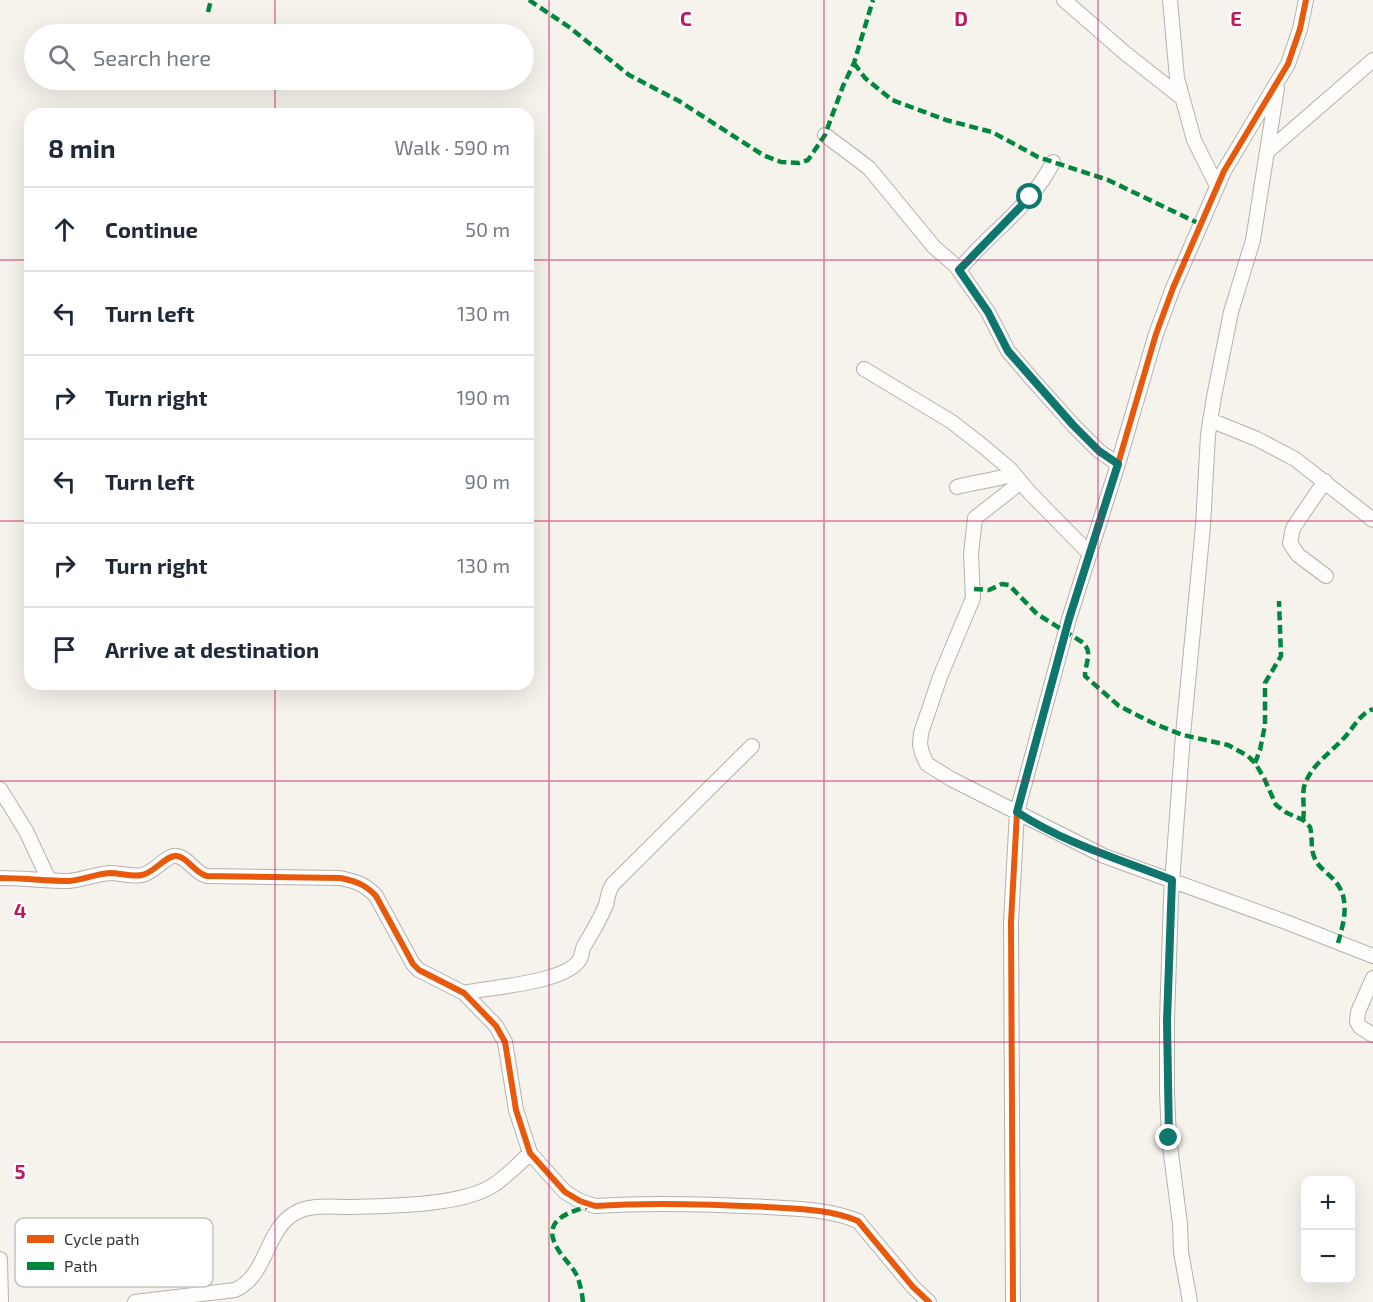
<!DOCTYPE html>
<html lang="en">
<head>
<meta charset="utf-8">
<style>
  body { margin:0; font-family:"Exo 2",sans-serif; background:#f2f2f3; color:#1f2937 }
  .controls { position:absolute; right:18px; bottom:18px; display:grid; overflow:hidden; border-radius:12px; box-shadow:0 6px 24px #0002 }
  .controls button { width:54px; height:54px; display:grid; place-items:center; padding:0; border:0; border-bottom:2px solid #e0e1e3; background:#fff; color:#1f2937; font:30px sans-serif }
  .stop { position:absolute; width:18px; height:18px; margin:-14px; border:4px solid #0f766e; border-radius:50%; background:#fff }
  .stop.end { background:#0f766e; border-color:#fff; box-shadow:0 2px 6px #0008 }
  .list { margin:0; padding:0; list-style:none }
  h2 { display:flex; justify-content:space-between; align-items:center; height:78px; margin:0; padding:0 24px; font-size:26px }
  h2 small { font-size:20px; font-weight:400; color:#747a83 }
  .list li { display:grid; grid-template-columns:39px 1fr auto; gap:18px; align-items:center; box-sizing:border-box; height:84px; padding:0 24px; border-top:2px solid #e0e1e3 }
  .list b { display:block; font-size:22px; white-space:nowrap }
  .list em { font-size:20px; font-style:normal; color:#747a83 }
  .icon { flex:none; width:33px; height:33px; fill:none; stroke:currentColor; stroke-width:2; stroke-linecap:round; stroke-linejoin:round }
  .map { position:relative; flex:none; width:1373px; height:1302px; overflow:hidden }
  .search { position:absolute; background:#fff; box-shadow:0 6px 24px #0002; left:24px; top:24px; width:510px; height:66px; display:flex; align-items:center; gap:15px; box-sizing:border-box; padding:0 21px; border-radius:33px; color:#747a83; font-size:22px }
  .panel { position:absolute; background:#fff; box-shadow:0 6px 24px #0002; left:24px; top:108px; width:510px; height:582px; border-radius:18px }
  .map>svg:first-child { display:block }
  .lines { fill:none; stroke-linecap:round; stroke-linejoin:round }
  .minor-casing { stroke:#b5b2ad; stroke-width:16 }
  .minor { stroke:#fefdfc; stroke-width:14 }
  .quiet { stroke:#00873e; stroke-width:4.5; stroke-dasharray:9 4.5; stroke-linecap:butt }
  .cycleway-casing { stroke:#fff; stroke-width:10 }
  .cycleway { stroke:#e8590c; stroke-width:6 }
  .route { stroke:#0f766e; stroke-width:8 }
  .grid { fill:none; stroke:#c2185b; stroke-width:1.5; stroke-opacity:0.55 }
  .key { fill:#fff; stroke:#c3c3c2; stroke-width:1.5 }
  .key-label { font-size:16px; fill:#383632 }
  .grid-label { font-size:20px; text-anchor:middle; font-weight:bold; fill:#c2185b; stroke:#fff; stroke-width:4.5; stroke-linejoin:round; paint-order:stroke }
</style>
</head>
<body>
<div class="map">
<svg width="1373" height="1302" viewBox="0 0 1373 1302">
  <rect width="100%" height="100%" fill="#f6f2ec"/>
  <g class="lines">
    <g class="minor-casing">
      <path id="minor" d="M1064 0 1125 53 1182 98
        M1170 0 1177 78 1194 140 1217 186
        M825 135 869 168 934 247 956 266 988 312 1008 351 1032 379 1073 425 1099 451 1118 464
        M1267 152 1373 60
        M959 270C989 233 1032 206 1053 162
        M864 369 952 422 984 447 1010 469 1030 493 1090 554
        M1210 420 1257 439 1295 459 1373 520
        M1325 481 1293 528 1290 543 1298 555 1326 576
        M1021 482 975 518 971 554 973 598 940 677 921 733 920 744 922 753 927 764 951 779 1104 856 1286 922 1373 956
        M957 487C976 482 995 480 1014 474
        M0 789 26 831 49 880
        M0 878C23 878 46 881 69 881 81 880 96 874 110 873 120 873 132 877 142 875 154 873 167 854 177 856 189 858 194 873 207 876L340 878C355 881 365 884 376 896L413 964 419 970 464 993 496 1026 505 1042 516 1110 530 1153 565 1192 580 1201 595 1206C652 1202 710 1204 767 1207 798 1209 829 1209 858 1221L913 1287 929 1302
        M1373 978 1358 1012 1357 1022 1360 1027 1373 1035
        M464 993C490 987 567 983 580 959 582 955 582 950 584 946 592 933 600 919 606 905 608 897 608 891 613 884L752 746
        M0 1259 1 1302
        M135 1302 235 1290C268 1275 265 1230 295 1213 310 1204 332 1207 349 1207 387 1206 460 1206 492 1186 506 1177 518 1165 530 1153
        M1013 1302 1011 922 1017 812 1069 619 1118 464 1156 334 1173 288 1224 171 1288 64 1300 29 1306 0
        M1190 1302 1181 1252 1180 1224 1169 1138 1167 1092V1021L1171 897 1183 735 1203 526 1208 435 1214 397 1231 312 1253 240 1277 88"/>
    </g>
    <use href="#minor" class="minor"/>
    <path class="quiet" d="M529 0 569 27 629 75 679 101 763 155 781 162 799 163 808 160 825 135 843 86 854 63 873 0
      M208 12 211 0
      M854 63 865 78 892 100 946 120 992 132 1038 157 1108 180 1202 225
      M974 589 989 590 1002 584 1009 585 1037 614 1082 642C1094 652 1085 662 1085 676L1119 706 1157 725 1183 735 1228 745 1248 756 1255 763 1264 778 1276 805 1287 813 1303 820 1310 827C1313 838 1310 849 1315 859 1319 868 1328 873 1334 880 1351 898 1344 922 1338 943
      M1255 763 1260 750 1265 725V683L1281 656 1279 601
      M1303 820C1305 810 1302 798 1304 787 1310 766 1329 754 1343 739 1354 728 1358 715 1373 709
      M583 1302C582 1293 580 1282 576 1274 572 1266 564 1259 559 1251 539 1221 567 1212 591 1206"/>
    <g class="cycleway-casing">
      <path id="cycleway" d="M0 878C23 878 46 881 69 881 81 880 96 874 110 873 120 873 132 877 142 875 154 873 167 854 177 856 189 858 194 873 207 876L340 878C355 881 365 884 376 896L413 964 419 970 464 993 496 1026 505 1042 516 1110 530 1153 565 1192 580 1201 595 1206C652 1202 710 1204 767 1207 798 1209 829 1209 858 1221L913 1287 929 1302
        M1013 1302 1011 922 1017 812 1069 619 1118 464 1156 334 1173 288 1224 171 1288 64 1300 29 1306 0"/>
    </g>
    <use href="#cycleway" class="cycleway"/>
  </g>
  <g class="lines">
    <path class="route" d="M1030 197 959 270 988 312 1008 351 1073 425 1099 451 1118 464 1069 619 1017 812C1066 844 1119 859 1172 880L1167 1021 1169 1138"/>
  </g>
  <path class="grid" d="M275 0V34M549 0V1302M824 0V1302M1098 0V1302M275 80V114M0 260H30M528 260H1373M0 521H30M528 521H1373M275 684V1302M0 781H1373M0 1042H1373"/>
  <rect x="15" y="1218" width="198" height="69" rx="9" class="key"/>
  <rect x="27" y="1235" width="27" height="8" fill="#e8590c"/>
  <rect x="27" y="1262" width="27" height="8" fill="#00873e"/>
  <g class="key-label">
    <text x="64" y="1245">Cycle path</text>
    <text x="64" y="1272">Path</text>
  </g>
  <g class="grid-label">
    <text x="686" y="26">C</text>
    <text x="961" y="26">D</text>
    <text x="1236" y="26">E</text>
    <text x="20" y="918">4</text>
    <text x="20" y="1179">5</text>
  </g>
</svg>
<div class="controls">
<button>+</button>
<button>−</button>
</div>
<div class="stop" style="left:1030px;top:197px"></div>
<div class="stop end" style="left:1169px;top:1138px"></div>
<div class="search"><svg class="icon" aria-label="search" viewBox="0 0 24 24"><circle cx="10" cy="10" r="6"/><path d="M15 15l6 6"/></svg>Search here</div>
<section class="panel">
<h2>8 min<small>Walk · 590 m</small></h2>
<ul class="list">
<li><svg class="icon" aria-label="ahead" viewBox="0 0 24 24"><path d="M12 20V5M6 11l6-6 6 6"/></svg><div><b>Continue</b></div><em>50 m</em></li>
<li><svg class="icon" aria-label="left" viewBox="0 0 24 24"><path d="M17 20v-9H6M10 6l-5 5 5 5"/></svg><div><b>Turn left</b></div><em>130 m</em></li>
<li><svg class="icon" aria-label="right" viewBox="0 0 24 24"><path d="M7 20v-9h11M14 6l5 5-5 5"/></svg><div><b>Turn right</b></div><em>190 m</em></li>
<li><svg class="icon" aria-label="left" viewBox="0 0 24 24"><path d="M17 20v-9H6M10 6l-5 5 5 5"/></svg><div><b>Turn left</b></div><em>90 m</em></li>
<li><svg class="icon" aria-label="right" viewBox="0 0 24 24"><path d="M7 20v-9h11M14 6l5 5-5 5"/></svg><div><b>Turn right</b></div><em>130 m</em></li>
<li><svg class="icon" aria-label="arrive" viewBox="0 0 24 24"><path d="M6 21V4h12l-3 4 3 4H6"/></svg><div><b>Arrive at destination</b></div></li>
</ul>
</section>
</div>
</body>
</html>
